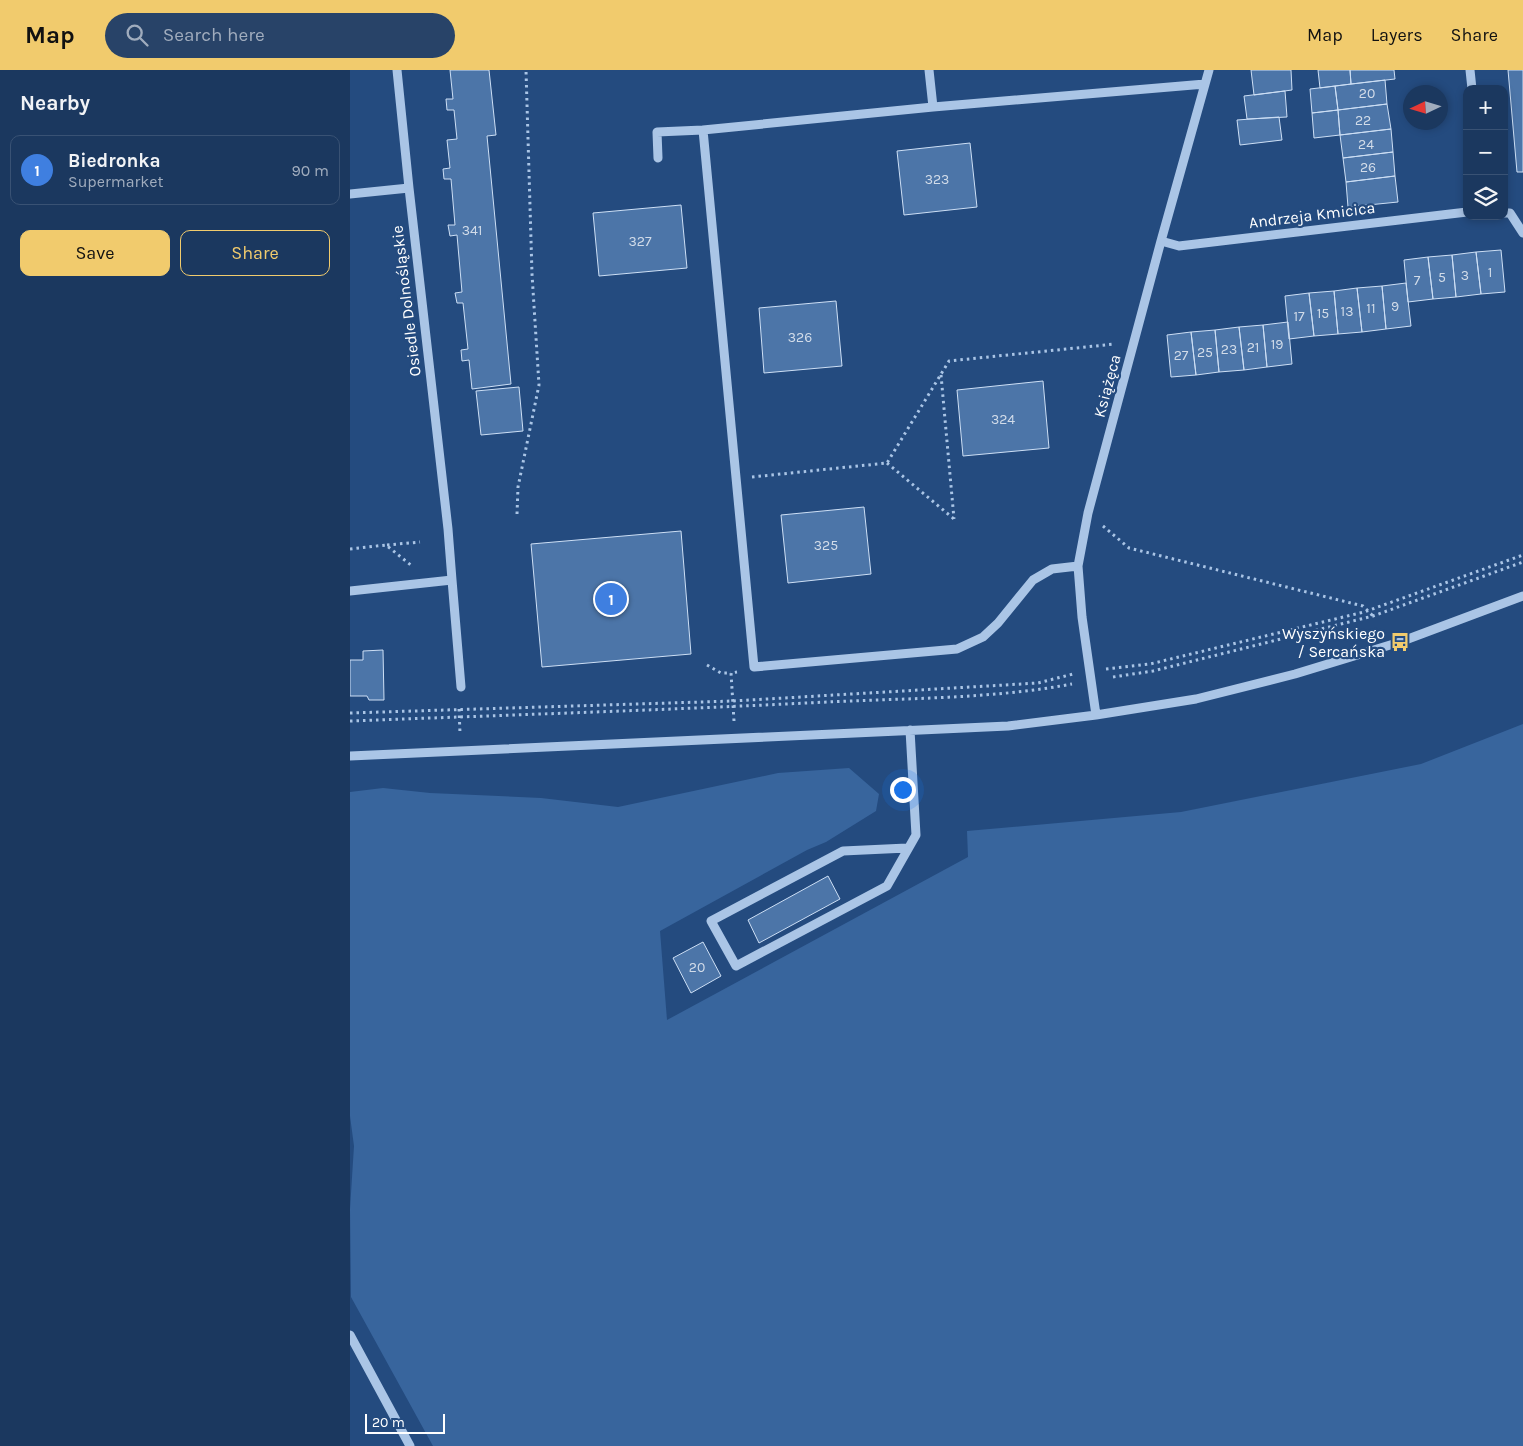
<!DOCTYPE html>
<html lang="en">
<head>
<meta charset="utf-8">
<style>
  body { margin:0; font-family:Karla,sans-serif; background:#284368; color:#f1f3f6 }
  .controls { position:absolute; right:15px; top:15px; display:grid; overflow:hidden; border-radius:10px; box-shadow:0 2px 8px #0003 }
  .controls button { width:45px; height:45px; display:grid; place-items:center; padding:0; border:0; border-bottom:1px solid #395274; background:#1b385f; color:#f1f3f6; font:25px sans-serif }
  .compass { position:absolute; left:1053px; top:15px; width:45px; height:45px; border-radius:50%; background:#1b385f; box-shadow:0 2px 8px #0003; rotate:266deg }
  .scale { position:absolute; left:15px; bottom:12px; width:80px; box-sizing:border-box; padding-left:5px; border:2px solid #fff; border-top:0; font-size:14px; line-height:18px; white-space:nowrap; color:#fff; -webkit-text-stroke:4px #244b7f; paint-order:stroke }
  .you { position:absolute; left:552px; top:719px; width:18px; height:18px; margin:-12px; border:4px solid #fff; border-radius:50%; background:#1a73e8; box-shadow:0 0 0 8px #1a73e833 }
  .badge { display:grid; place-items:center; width:32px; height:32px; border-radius:50%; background:#f1cb6d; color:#fff; font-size:16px; font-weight:700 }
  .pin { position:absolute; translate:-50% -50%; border:2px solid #fff; box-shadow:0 1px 5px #0006 }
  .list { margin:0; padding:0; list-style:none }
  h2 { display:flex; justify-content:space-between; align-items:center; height:65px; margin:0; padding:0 20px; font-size:21px }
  h2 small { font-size:16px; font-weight:400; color:#a0acbd }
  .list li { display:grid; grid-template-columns:32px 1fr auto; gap:15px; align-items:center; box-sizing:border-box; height:70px; margin:0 10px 10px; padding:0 10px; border:1px solid #395274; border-radius:10px }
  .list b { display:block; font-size:19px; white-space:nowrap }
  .list p { margin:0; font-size:16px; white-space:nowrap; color:#a0acbd }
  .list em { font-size:16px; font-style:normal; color:#a0acbd }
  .actions { display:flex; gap:10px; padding:15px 20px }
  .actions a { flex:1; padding:11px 0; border:1px solid #f1cb6d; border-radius:10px; text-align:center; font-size:18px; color:#f1cb6d }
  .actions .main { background:#f1cb6d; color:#111 }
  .icon { flex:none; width:28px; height:28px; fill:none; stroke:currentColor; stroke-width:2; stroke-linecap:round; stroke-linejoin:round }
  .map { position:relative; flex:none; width:1173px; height:1376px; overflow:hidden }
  header { display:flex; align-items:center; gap:30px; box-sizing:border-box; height:70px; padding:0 25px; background:#f1cb6d; color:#111 }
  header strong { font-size:24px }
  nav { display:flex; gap:28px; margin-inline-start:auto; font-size:18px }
  .search { width:350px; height:45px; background:#284368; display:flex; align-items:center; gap:12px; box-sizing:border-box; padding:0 18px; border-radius:28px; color:#a0acbd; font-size:19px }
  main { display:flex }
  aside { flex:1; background:#1b385f }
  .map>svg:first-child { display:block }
  .green { fill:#38659d }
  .building { fill:#4c75a8; stroke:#cddff5 }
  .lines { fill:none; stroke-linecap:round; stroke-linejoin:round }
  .path { stroke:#aac5e6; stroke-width:3; stroke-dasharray:2.5 4; stroke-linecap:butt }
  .minor { stroke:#aac5e6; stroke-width:9 }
  .labels { text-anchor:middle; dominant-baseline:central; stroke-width:4.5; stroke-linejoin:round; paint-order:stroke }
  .number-label { font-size:14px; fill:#d2dce9 }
  .street-label { font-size:16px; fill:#fff; stroke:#244b7f }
  .poi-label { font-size:16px; fill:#fff; stroke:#244b7f; text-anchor:end }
</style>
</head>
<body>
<header>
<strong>Map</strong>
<div class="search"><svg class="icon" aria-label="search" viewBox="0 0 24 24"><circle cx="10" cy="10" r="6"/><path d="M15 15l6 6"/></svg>Search here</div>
<nav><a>Map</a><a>Layers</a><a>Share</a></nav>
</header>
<main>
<aside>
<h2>Nearby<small></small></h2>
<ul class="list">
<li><span class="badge" style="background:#3f7fe0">1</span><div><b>Biedronka</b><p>Supermarket</p></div><em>90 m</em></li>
</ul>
<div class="actions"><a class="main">Save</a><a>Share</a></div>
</aside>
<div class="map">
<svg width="1173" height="1376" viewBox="0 0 1173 1376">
  <rect width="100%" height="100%" fill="#244b7f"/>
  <path class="green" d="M1173 654V1376H83L1 1227 0 1139 4 1076 0 1046V722L33 718 80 723 191 728 268 737 428 703 499 698 529 724 526 741 476 772 457 780 310 861 317 950 618 787 617 761 831 742 1071 694Z"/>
  <path class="building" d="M100 0H139L146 65 137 66 161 314 122 319 119 290 112 291 111 280 118 279 113 233H107L105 223 112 222 107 165 100 166 98 155H105L101 109H94L93 99 100 98 97 70 107 69 104 40H97L96 29H103Z
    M901 0H941L942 20 904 25Z
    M968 0H1000L1001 14 970 18Z
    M1000 0H1044L1045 9 1001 14Z
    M1158 0H1173V102H1167Z
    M1035 10 1037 34 988 40 985 16Z
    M985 16 988 40 962 43 960 19Z
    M935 21 937 47 897 49 894 26Z
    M1037 34 1041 59 990 65 988 40Z
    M988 40 990 65 964 68 962 43Z
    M929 47 932 70 890 75 887 50Z
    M1041 59 1043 82 993 88 990 65Z
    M620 73 627 137 554 145 547 81Z
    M1043 82 1045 106 996 112 993 88Z
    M1045 106 1048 132 998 137 996 112Z
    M331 135 337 198 249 206 243 143Z
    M1151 180 1155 222 1131 224 1126 182Z
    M1126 182 1131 224 1106 227 1102 185Z
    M1102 185 1106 227 1083 229 1078 187Z
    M1078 187 1083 229 1058 232 1054 190Z
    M1056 213 1061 256 1036 259 1032 216Z
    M1032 216 1036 259 1012 262 1007 218Z
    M1007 218 1012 262 988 264 984 221Z
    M984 221 988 264 964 266 959 223Z
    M959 223 964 266 939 269 935 226Z
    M486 231 492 296 414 303 409 238Z
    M938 252 942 294 917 297 913 255Z
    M913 255 917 297 894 300 889 257Z
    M889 257 894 300 869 302 865 260Z
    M865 260 869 302 846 305 841 262Z
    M841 262 846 305 821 307 817 265Z
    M693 311 699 378 613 386 607 320Z
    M169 317 173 361 131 365 126 321Z
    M514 437 521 504 438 513 431 445Z
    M331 461 341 584 192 597 181 474Z
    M33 580 34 630H19L17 626H0V590H13V581Z
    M478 806 490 829 409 873 398 850Z
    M353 872 371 906 341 923 323 888Z"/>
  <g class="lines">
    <path class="path" d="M591 305 604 449
      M537 393 604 449
      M402 407 537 393 599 291 765 274
      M167 444 168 417 189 315 182 204 176 0
      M753 456 779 478 1013 536 1023 546
      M37 475 70 472
      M0 479 36 475 62 496
      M357 595 371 603H381
      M756 599 800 594 1014 542 1173 485
      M763 607 803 601 1023 546 1173 492
      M109 639 110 663
      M0 643 383 631 688 613 723 604
      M0 651C159 645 318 640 477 632 558 628 642 629 722 614
      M384 651 381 603 387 602"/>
    <path class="minor" d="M579 0 583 37
      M1120 0 1122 19
      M308 88 307 62 353 60
      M0 124 59 118
      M1154 143H1160L1173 163
      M811 171 829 176 1117 142
      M728 496 702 499 683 510 648 553 633 567 607 579 404 597 353 60 583 37 855 14
      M102 510 111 617
      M0 521 102 510 98 459 59 118 47 0
      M746 645 732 547 728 496 738 443 811 171 859 0
      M0 686 658 656 746 645 846 629 945 604 1050 572 1173 526
      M557 778 493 781 361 851 386 896 537 816 566 765 560 660
      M0 1265 60 1376"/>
  </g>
  <defs>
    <g id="bus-bare" transform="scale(1.5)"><path d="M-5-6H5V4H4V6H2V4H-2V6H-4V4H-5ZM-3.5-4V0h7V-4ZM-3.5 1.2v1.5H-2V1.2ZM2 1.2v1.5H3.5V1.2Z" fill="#f1cb6d" stroke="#244b7f" stroke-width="2.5" paint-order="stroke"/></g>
  </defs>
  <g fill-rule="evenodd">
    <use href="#bus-bare" x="1050" y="572"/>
  </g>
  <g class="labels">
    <g class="number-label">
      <text x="1017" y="23">20</text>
      <text x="1013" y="50">22</text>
      <text x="1016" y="74">24</text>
      <text x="1018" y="97">26</text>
      <text x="587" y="109">323</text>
      <text x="122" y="160">341</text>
      <text x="290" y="171">327</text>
      <text x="1140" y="202">1</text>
      <text x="1115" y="205">3</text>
      <text x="1092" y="207">5</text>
      <text x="1067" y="210">7</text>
      <text x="1045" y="236">9</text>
      <text x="1021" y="238">11</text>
      <text x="997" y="241">13</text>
      <text x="973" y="243">15</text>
      <text x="949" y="246">17</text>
      <text x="450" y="267">326</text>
      <text x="927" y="274">19</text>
      <text x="903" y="277">21</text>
      <text x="879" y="279">23</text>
      <text x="855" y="282">25</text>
      <text x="831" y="285">27</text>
      <text x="653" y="349">324</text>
      <text x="476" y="475">325</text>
      <text x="347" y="897">20</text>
    </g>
    <g class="street-label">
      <text transform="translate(962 145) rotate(-7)">Andrzeja Kmicica</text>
      <text transform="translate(56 231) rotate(-97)">Osiedle Dolnośląskie</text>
      <text transform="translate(757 316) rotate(-75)">Książęca</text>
    </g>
    <g class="poi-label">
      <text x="1035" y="563">Wyszyńskiego<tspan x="1035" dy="18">/ Sercańska</tspan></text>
    </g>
  </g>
</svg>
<div class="controls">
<button>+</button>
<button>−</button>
<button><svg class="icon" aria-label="layers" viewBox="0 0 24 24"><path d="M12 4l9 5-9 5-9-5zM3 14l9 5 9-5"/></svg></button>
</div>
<svg class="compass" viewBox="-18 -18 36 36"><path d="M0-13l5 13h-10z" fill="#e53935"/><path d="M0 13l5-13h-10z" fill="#a0acbd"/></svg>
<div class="scale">20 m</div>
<div class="you"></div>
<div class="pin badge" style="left:261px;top:529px;background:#3f7fe0">1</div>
</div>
</main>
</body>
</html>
